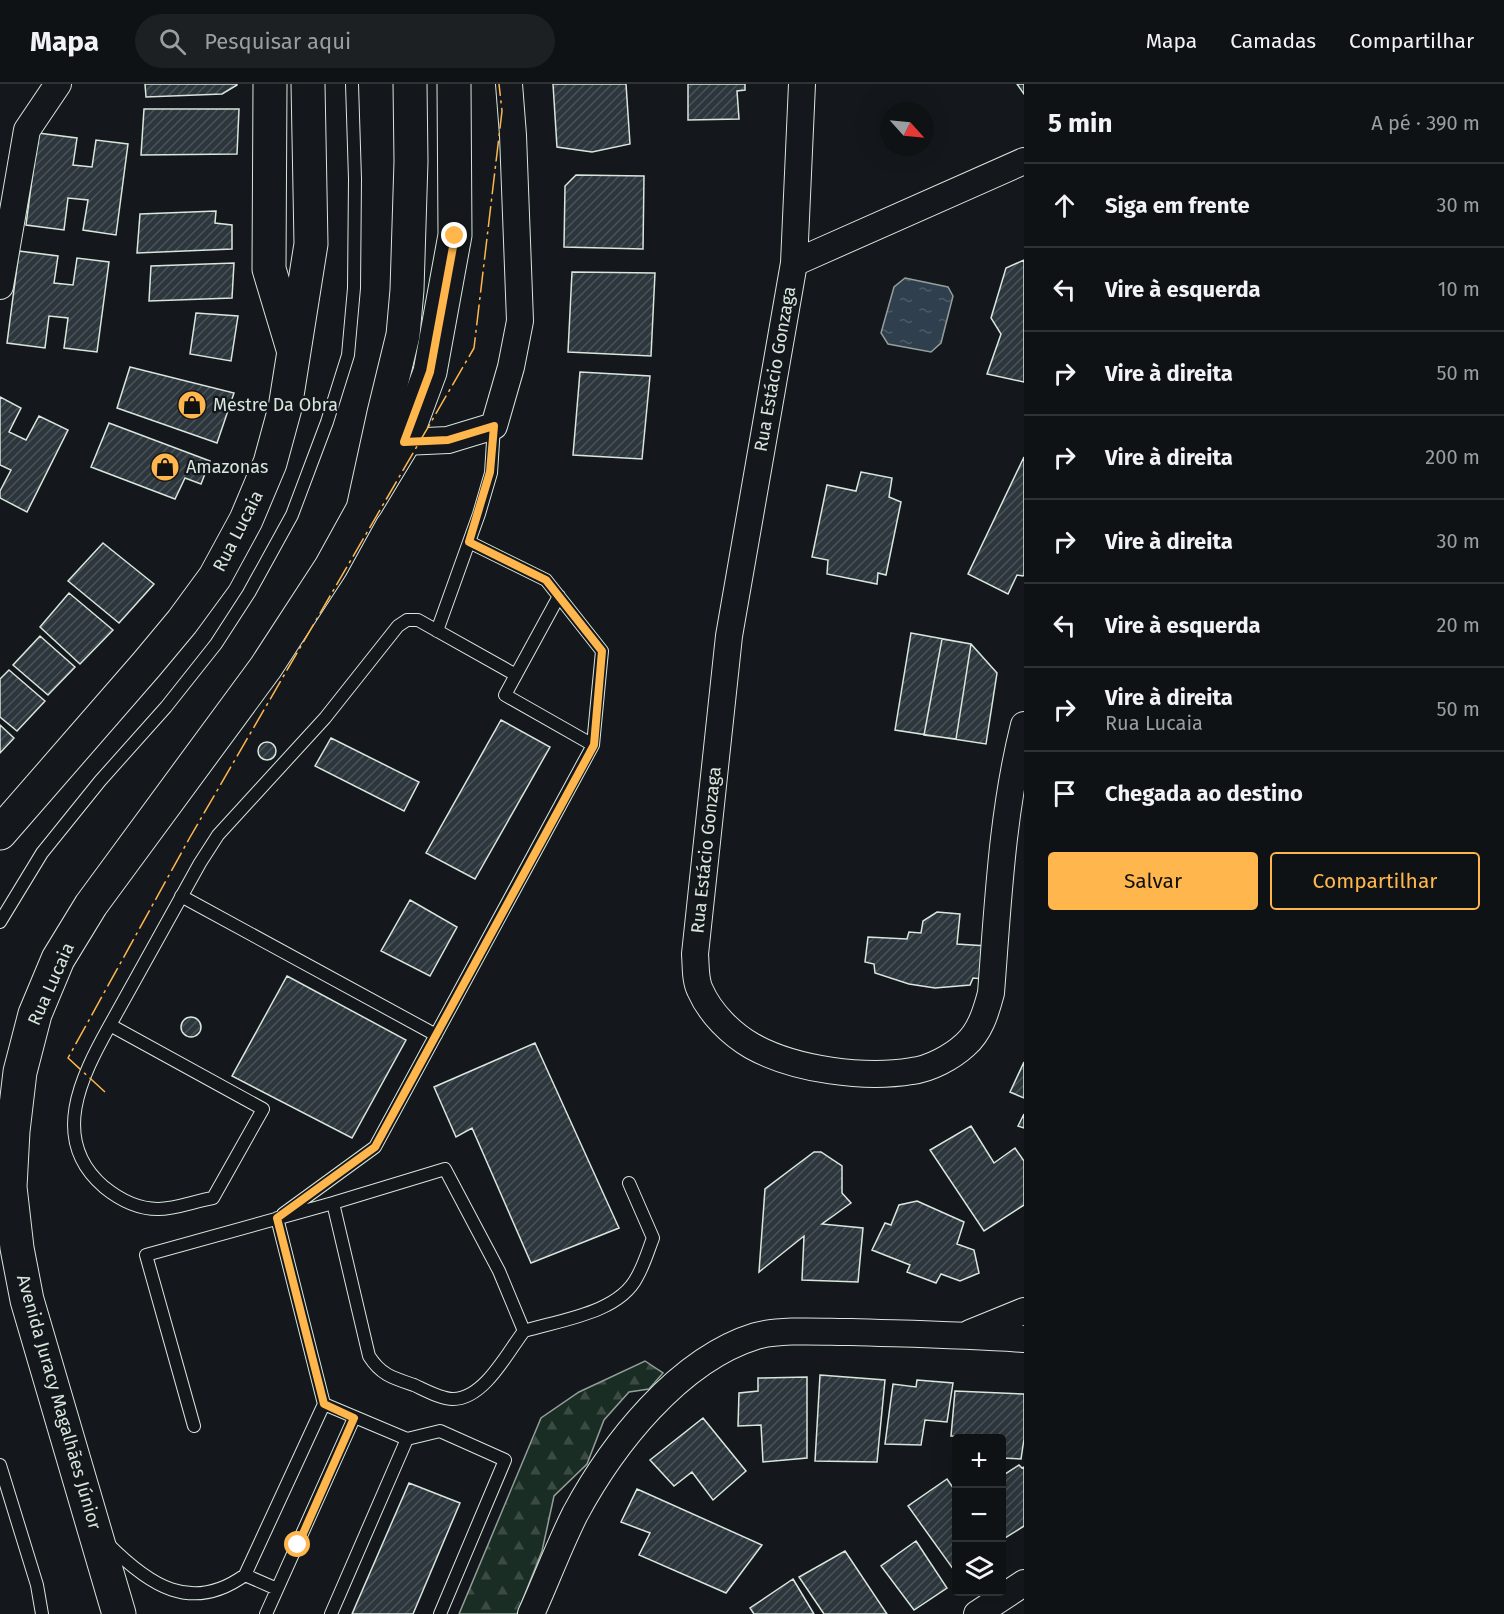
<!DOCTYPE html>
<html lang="pt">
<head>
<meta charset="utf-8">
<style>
  body { margin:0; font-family:"Fira Sans",sans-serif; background:#1d2022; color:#f1f3f6 }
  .controls { position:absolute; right:18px; bottom:18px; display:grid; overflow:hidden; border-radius:6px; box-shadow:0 6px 24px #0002 }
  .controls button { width:54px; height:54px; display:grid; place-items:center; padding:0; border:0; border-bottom:2px solid #2f3234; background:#0f1215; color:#f1f3f6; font:30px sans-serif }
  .compass { position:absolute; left:880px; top:18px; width:54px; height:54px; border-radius:50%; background:#0f1215; box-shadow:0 6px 24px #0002; rotate:117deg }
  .stop { position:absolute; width:18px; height:18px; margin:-14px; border:4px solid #ffb74d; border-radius:50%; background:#fff }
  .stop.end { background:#ffb74d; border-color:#fff; box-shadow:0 2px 6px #0008 }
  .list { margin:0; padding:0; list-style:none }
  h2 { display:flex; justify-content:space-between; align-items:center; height:78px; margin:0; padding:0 24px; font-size:26px }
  h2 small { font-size:20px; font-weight:400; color:#9b9ea0 }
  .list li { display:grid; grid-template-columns:39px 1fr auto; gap:18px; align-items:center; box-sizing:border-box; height:84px; padding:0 24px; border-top:2px solid #2f3234 }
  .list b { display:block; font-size:22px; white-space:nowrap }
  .list p { margin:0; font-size:20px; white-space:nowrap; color:#9b9ea0 }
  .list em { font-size:20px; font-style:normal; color:#9b9ea0 }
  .actions { display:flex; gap:12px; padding:18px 24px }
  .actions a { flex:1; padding:14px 0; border:2px solid #ffb74d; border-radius:6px; text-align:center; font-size:21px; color:#ffb74d }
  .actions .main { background:#ffb74d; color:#111 }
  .icon { flex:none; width:33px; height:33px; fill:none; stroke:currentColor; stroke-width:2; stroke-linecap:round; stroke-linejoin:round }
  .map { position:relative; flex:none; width:1024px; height:1530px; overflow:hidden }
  header { display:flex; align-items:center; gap:36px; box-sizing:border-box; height:84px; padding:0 30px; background:#0f1215; border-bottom:2px solid #2f3234 }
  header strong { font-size:28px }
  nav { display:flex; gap:33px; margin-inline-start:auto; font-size:21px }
  .search { width:420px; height:54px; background:#1d2022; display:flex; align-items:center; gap:15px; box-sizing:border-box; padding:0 21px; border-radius:33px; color:#9b9ea0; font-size:22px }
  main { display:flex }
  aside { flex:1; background:#0f1215 }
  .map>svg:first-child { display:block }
  .forest { fill:url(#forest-firs); stroke:#939e99; stroke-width:1.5 }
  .water { fill:url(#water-ripples); stroke:#939e99; stroke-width:1.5 }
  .building { fill:url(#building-hatch); stroke:#d8e6dc; stroke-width:1.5 }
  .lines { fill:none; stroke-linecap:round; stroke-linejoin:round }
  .lane-casing { stroke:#d8e6dc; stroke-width:14 }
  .street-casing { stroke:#d8e6dc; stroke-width:28 }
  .secondary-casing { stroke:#d8e6dc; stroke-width:35 }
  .primary-casing { stroke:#d8e6dc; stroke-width:35 }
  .lane { stroke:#14181c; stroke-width:12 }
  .street { stroke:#14181c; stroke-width:26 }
  .secondary { stroke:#14181c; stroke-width:33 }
  .primary { stroke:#14181c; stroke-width:33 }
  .power { stroke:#ffb74d; stroke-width:1.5; stroke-dasharray:21 4.5 3 4.5; stroke-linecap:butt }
  .route { stroke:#ffb74d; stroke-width:8 }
  .labels { text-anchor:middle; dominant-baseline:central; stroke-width:4.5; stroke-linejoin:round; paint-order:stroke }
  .street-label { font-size:18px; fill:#d8e6dc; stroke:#14181c }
  .poi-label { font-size:18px; fill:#d8e6dc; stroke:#14181c; text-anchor:start }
</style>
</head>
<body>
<header>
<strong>Mapa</strong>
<div class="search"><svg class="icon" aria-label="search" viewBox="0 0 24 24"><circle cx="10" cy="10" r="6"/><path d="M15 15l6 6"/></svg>Pesquisar aqui</div>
<nav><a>Mapa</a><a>Camadas</a><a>Compartilhar</a></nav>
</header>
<main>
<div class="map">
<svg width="1024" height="1530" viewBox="0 0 1024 1530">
  <defs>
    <pattern id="forest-firs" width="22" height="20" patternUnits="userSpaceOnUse" patternTransform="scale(1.5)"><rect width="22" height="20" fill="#1a2d24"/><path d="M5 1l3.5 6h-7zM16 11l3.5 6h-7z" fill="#3b4b43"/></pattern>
    <pattern id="water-ripples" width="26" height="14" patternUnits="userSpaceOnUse" patternTransform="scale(1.5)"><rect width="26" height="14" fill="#2f3f4d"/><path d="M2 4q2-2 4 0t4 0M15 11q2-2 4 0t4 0" fill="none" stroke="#4c5b66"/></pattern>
    <pattern id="building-hatch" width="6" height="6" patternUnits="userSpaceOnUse" patternTransform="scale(1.5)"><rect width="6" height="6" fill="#2c363c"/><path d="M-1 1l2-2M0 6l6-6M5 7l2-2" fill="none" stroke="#4a5358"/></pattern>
  </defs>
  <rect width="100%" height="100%" fill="#14181c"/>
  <path class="forest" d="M645 1277 663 1289 649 1305 629 1308 604 1336 587 1380 554 1412 542 1467 517 1530H459L541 1334 579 1308Z"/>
  <path class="water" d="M905 194 948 203 953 212 941 259 931 268 888 260 881 249 894 203Z"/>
  <path class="building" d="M145 0H237V1L222 10 146 13Z
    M553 0H626L630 60 592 68 557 63Z
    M688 0H745V6L737 7 739 35 688 36Z
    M1017 0H1024V10Z
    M144 25H239L237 70 141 71Z
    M38 49 77 54 73 81 92 83 96 56 128 60 116 151 83 146 88 116 68 114 64 146 26 141Z
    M576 91 644 92 643 165 564 163 565 102Z
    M216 127 215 139 232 141V165L137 169 140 130Z
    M19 167 58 172 54 199 73 201 77 174 109 178 97 268 64 264 68 234 49 232 45 264 7 259Z
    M1024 176V298L987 290 1001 250 991 234 1006 184Z
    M234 179 232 214 149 217 151 182Z
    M572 188 655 189 651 272 568 268Z
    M196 229 238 232 231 277 190 270Z
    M130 283 234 309 217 359 117 324Z
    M580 288 650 292 642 375 573 371Z
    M0 313 21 324 9 348 26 356 39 332 68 346 27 428 0 414V407L11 386 0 381Z
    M109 339 210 377 201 400 185 394 175 415 91 383Z
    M1024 373V491L1023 492 1017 491 1008 510 968 490Z
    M861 388 892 394 889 413 901 418 886 491 878 489 877 500 827 490 828 476 812 473 827 401 856 407Z
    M103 459 154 500 119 539 68 497Z
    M69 509 113 546 80 580 40 543Z
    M911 549 971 560 997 589 986 660 895 646Z
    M40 552 75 583 48 611 13 581Z
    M942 555 971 560 956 655 924 651Z
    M9 586 45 617 17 647 0 633V595Z
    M501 636 550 663 475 795 426 769Z
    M0 641 14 654 0 669Z
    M331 654 419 698 404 727 315 682Z
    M258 667a9 9 0 1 1 18 0a9 9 0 1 1-18 0Z
    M410 816 457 843 430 892 381 867Z
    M937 828 960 830 957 860 987 862 984 895 973 894 970 901 935 904 909 900 875 889 874 880 865 878 868 853 907 855 909 848 921 849 923 837Z
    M287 892 406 956 352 1054 232 992Z
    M181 943a10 10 0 1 1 20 0a10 10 0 1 1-20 0Z
    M535 959 619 1144 531 1179 472 1044 456 1053 434 1003Z
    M1024 978V1014L1010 1008Z
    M1024 1030V1044L1018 1042Z
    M971 1042 994 1079 1015 1064 1024 1077V1121L984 1147 930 1066Z
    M814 1068H821L842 1082V1109L851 1119 822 1140 863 1144 858 1198 802 1196 804 1152 759 1188 765 1105Z
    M917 1117 964 1138 957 1160 974 1166 979 1189 960 1197 941 1190 936 1199 907 1188 910 1181 872 1166 885 1139 891 1141 899 1121Z
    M820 1291 885 1296 877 1378 815 1377Z
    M807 1293V1374L763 1378 761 1341 738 1342 739 1309 758 1307V1294Z
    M917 1296 953 1299 947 1338 925 1336 921 1361 885 1360 893 1300 916 1303Z
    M955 1307 1024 1310V1355L1021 1375 1002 1374V1354L951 1352Z
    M703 1334 746 1387 713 1416 692 1388 674 1402 650 1376Z
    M1019 1381 1022 1384 1024 1383V1442L1005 1454 1002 1449V1392Z
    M947 1395 956 1408V1489L908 1422Z
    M409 1399 460 1419 413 1530H352Z
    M637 1405 762 1461 726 1509 639 1471 650 1449 621 1438Z
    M916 1457 947 1504 914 1526 881 1482Z
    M845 1467 887 1530H824L799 1493Z
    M793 1495 814 1530H754L750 1524Z"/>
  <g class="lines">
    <g class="lane-casing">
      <path id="lane" d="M469 458 546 496 602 567 593 661
        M437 547 479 430 491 389 494 342
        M181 812 436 951
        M0 838 42 769 100 697 166 623 216 560 249 509 292 431 327 338 348 271 354 204 355 95 352 0
        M110 941 263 1025 213 1114C195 1117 176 1125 158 1125 138 1125 120 1116 104 1103 49 1056 81 993 110 941L200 779 218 751 325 634 398 542 407 536H418L516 591
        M333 1119 369 1272C381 1291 393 1294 414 1301 425 1306 441 1315 453 1315 484 1315 507 1269 524 1247
        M283 1130 375 1063 593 661 505 611 559 512
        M324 1320 407 1355 440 1347 505 1376 440 1530
        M194 1342 146 1171 333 1119 445 1085 499 1187 524 1247C560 1236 619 1229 637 1193 644 1181 648 1167 653 1154L629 1099
        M0 1381 37 1501 42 1530
        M108 1460C149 1501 191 1530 245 1491L324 1320 277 1134
        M245 1491 277 1505
        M266 1530 354 1334
        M331 1530 407 1355"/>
    </g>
    <g class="street-casing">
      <path id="street" d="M802 0 794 179 729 552 695 870C696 882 695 896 700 906 710 929 731 950 752 962 795 986 865 995 912 987 930 985 952 973 965 961 980 948 986 928 991 909 998 819 1002 728 1024 641
        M794 179 1024 77
        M0 202 27 46 58 0
        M404 358 448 356 494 342 511 283 520 237 513 51 509 0
        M970 1249 1024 1227
        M531 1530C546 1497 559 1462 575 1430 612 1361 678 1276 756 1252 781 1245 824 1248 851 1248 909 1250 966 1251 1024 1255
        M977 1530 1024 1499"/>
    </g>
    <g class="secondary-casing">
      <path id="secondary" d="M270 0 269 185 293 265
        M366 421 404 358 430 288 455 151 454 0"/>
    </g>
    <g class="primary-casing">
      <path id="primary" d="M0 749 147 580 182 538 215 493 246 436 270 379 285 324 311 160 308 0
        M119 1530 27 1216 17 1164 10 1103 13 1047 20 988 35 930 58 875 91 821 266 583 331 483 363 425 384 329 403 251 407 206 411 77 410 0"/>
    </g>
    <use href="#lane" class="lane"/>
    <use href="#street" class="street"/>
    <use href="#secondary" class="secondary"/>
    <use href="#primary" class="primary"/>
    <path class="power" d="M105 1008 68 974 189 755 474 264 502 27 499 0"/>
  </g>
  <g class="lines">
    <path class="route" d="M298 1461 354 1334 324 1320 277 1134 375 1063 594 661 602 567 546 496 469 458 490 388 494 342 448 356 404 358 430 288 455 152"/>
  </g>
  <defs>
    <g id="shop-disc" transform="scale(1.5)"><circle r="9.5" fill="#ffb74d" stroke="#14181c"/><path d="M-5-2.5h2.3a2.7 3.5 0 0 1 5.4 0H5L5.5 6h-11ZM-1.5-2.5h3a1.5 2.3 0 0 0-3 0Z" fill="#111"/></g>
  </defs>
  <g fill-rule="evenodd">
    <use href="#shop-disc" x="192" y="321"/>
    <use href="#shop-disc" x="165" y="383"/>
  </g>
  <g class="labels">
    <g class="street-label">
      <text transform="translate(775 285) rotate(-80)">Rua Estácio Gonzaga</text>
      <text transform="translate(238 447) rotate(-63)">Rua Lucaia</text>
      <text transform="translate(706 766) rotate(-84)">Rua Estácio Gonzaga</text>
      <text transform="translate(51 900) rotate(-66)">Rua Lucaia</text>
      <text transform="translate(59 1318) rotate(74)">Avenida Juracy Magalhães Júnior</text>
    </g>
    <g class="poi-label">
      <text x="213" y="321">Mestre Da Obra</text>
      <text x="186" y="383">Amazonas</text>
    </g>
  </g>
</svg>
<div class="controls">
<button>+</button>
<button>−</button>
<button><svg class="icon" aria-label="layers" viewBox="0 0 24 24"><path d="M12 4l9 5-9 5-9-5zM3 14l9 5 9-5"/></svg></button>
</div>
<svg class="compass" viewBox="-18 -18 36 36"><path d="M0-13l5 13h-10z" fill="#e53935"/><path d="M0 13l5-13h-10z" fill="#9b9ea0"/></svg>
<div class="stop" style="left:298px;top:1461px"></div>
<div class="stop end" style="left:455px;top:152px"></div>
</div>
<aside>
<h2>5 min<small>A pé · 390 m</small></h2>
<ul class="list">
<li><svg class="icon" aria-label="ahead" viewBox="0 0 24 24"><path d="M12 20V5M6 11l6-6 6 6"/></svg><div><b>Siga em frente</b></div><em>30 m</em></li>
<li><svg class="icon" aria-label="left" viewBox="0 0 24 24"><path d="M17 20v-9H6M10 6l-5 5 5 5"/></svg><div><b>Vire à esquerda</b></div><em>10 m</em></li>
<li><svg class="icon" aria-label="right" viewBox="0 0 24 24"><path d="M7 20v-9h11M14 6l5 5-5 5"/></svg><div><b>Vire à direita</b></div><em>50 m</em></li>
<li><svg class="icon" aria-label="right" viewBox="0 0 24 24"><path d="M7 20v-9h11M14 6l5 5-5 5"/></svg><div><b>Vire à direita</b></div><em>200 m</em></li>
<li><svg class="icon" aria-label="right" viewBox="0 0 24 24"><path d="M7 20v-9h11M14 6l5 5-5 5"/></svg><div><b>Vire à direita</b></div><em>30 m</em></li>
<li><svg class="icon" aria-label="left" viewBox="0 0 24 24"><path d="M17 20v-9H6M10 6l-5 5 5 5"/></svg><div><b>Vire à esquerda</b></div><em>20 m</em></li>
<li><svg class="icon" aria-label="right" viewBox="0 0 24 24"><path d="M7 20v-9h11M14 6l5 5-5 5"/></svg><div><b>Vire à direita</b><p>Rua Lucaia</p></div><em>50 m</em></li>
<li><svg class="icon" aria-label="arrive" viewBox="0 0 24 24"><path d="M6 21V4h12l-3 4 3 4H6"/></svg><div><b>Chegada ao destino</b></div></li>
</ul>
<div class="actions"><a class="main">Salvar</a><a>Compartilhar</a></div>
</aside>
</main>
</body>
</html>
